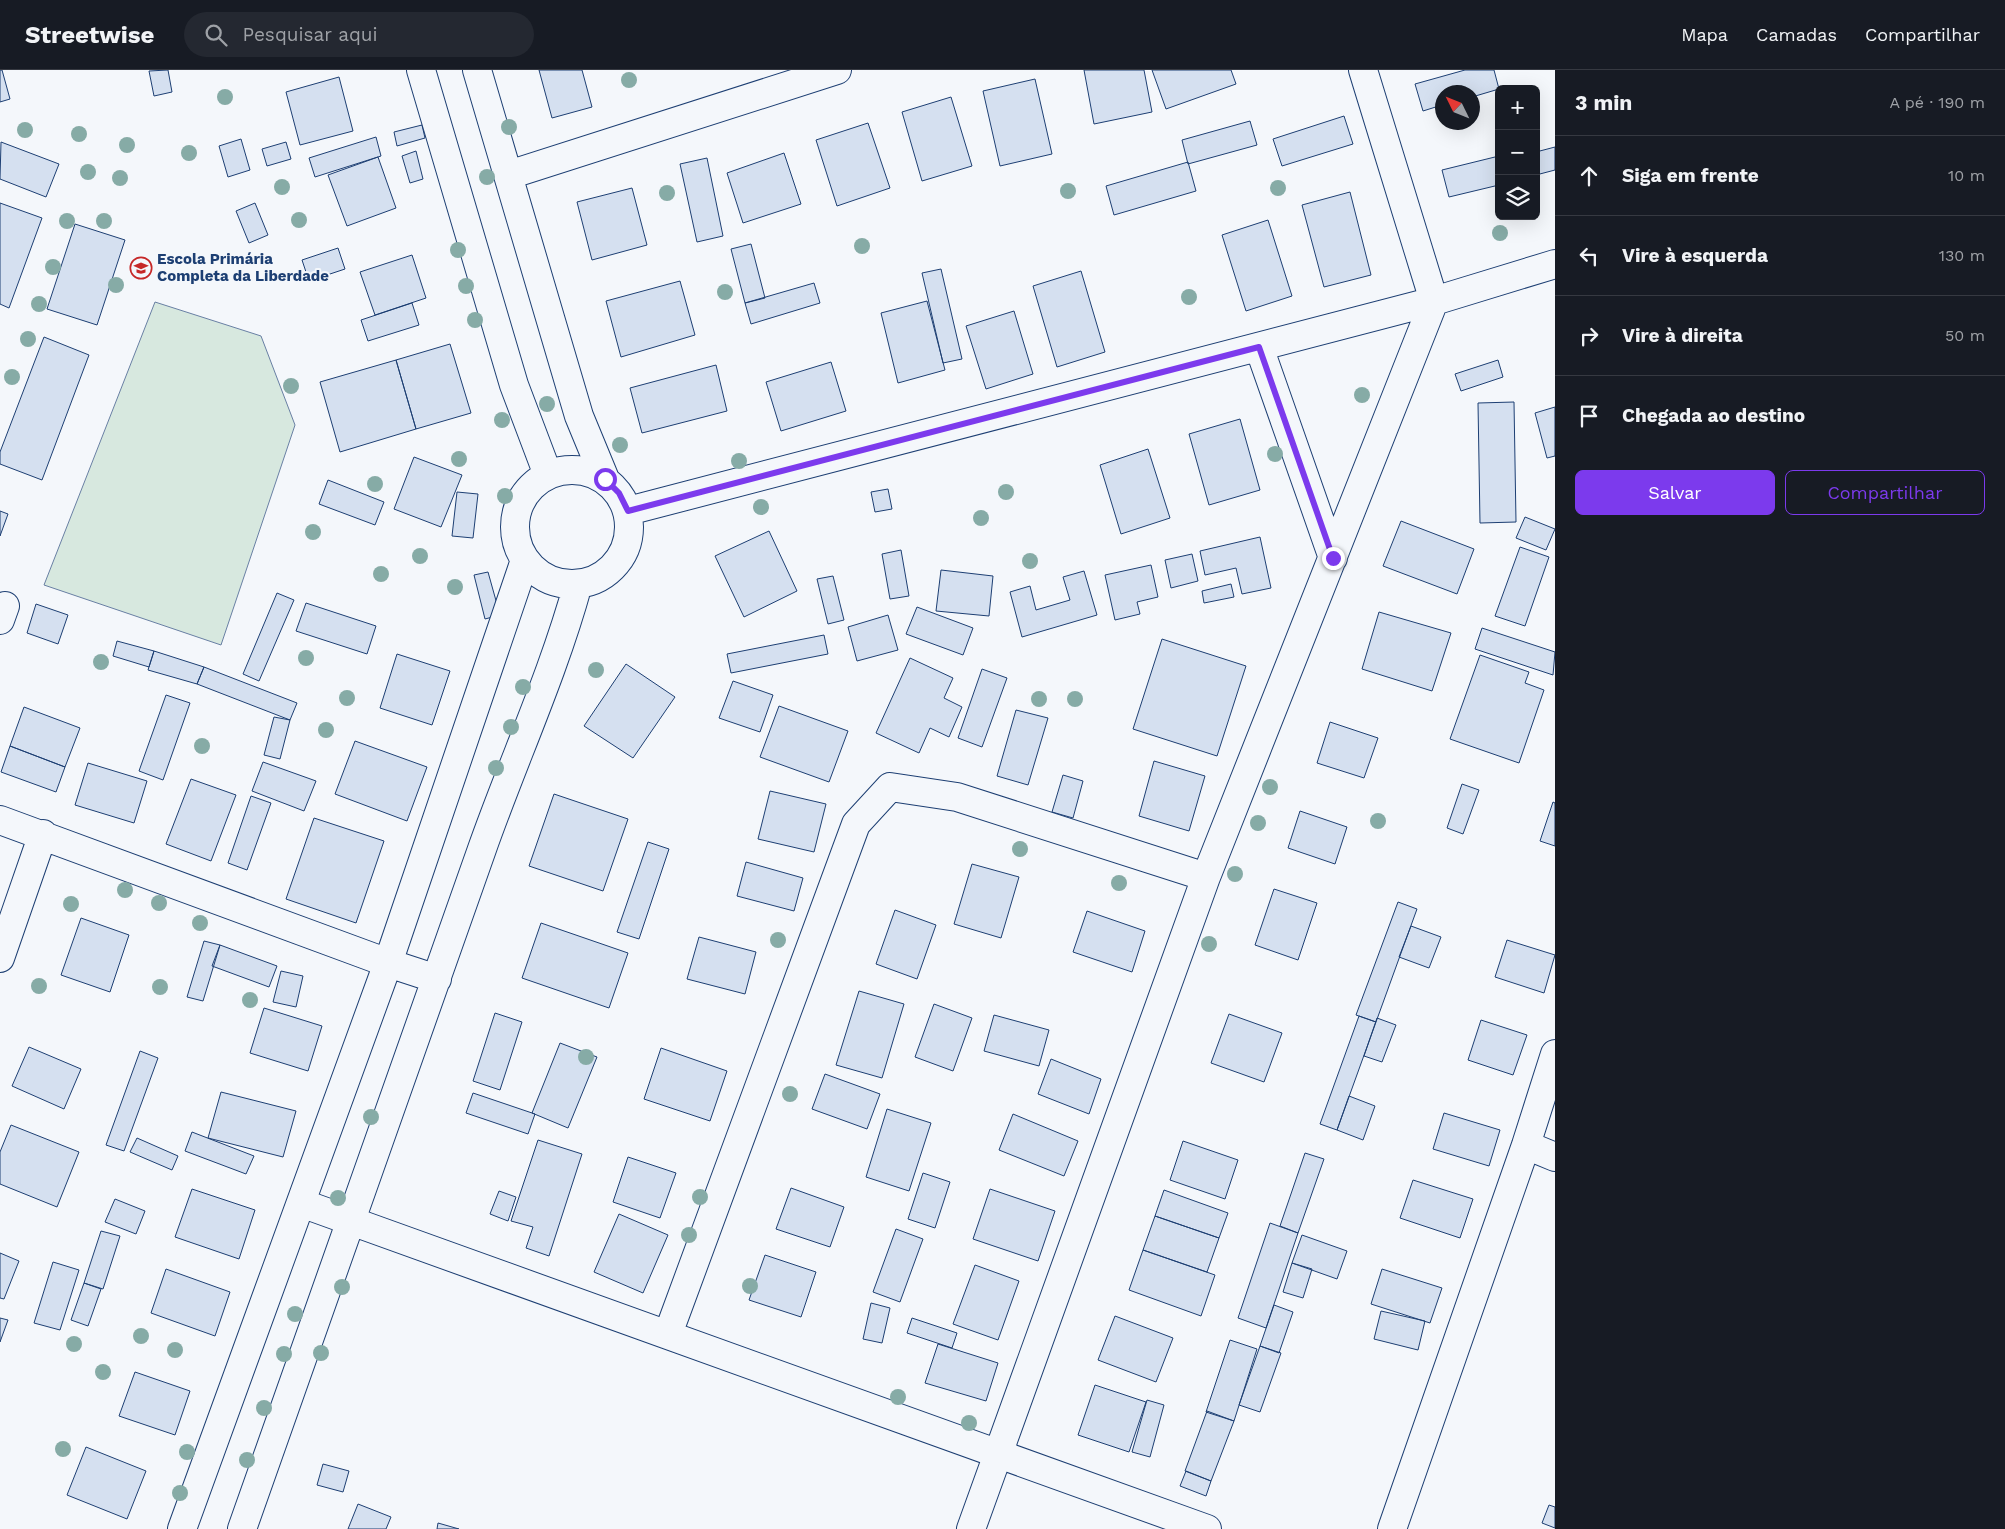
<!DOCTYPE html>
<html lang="pt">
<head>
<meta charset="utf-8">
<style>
  body { margin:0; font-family:"Work Sans",sans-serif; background:#242831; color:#f1f3f6 }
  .controls { position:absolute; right:15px; top:15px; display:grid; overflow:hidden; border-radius:8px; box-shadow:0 5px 20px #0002 }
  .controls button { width:45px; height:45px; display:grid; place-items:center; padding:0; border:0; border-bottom:1px solid #363941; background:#171b24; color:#f1f3f6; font:25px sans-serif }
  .compass { position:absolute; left:1435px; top:15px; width:45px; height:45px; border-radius:50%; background:#171b24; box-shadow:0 5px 20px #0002; rotate:313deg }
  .stop { position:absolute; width:15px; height:15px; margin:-11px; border:4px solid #7c3aed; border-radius:50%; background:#fff }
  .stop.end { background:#7c3aed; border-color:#fff; box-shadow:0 1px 5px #0008 }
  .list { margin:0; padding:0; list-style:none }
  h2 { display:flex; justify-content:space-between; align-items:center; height:65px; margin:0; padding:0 20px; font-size:21px }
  h2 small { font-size:16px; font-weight:400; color:#9ea1a6 }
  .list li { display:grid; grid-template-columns:32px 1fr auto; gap:15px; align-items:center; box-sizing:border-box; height:80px; padding:0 20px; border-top:1px solid #363941 }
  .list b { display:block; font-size:19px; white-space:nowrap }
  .list em { font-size:16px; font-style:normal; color:#9ea1a6 }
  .actions { display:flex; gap:10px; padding:15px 20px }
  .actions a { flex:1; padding:11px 0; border:1px solid #7c3aed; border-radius:8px; text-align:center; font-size:18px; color:#7c3aed }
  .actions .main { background:#7c3aed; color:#fff }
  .icon { flex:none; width:28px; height:28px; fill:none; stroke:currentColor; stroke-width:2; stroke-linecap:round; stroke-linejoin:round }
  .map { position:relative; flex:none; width:1555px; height:1459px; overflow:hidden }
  header { display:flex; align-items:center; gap:30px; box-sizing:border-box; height:70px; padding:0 25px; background:#171b24; border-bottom:1px solid #363941 }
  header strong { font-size:24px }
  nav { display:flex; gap:28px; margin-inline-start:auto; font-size:18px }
  .search { width:350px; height:45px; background:#242831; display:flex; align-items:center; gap:12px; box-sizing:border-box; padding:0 18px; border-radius:28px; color:#9ea1a6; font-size:19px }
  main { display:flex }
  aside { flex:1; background:#171b24 }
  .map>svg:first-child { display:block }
  .green { fill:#d7e8df; stroke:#687fa3 }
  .building { fill:#d5e0f0; stroke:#1d3f73 }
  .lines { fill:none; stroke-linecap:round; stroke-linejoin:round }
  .minor-casing { stroke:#1d3f73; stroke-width:30 }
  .minor { stroke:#f4f7fb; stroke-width:28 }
  .tree { fill:#86aba6 }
  .route { stroke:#7c3aed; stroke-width:6 }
  .labels { text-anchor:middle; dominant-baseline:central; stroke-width:4; stroke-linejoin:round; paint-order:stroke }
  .poi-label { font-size:15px; font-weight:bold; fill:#1d3f73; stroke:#f4f7fb; text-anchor:start }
</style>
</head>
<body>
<header>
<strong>Streetwise</strong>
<div class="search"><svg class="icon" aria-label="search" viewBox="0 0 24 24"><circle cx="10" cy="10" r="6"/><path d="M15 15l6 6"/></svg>Pesquisar aqui</div>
<nav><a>Mapa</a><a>Camadas</a><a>Compartilhar</a></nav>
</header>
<main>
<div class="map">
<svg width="1555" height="1459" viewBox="0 0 1555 1459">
  <rect width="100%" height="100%" fill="#f4f7fb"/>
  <path class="green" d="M155 232 261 266 295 355 221 575 44 515Z"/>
  <path class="building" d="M0 0H2L10 29 0 32Z
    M168 0 172 22 154 26 149 1Z
    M539 0H582L592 37 552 48Z
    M1084 0H1144L1152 42 1094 54Z
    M1152 0H1231L1236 14 1166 39Z
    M1465 0H1494L1499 19 1472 27V22H1442V35L1423 41 1415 14Z
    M339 7 353 61 300 75 286 22Z
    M1035 9 1052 84 1000 96 983 21Z
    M951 27 972 96 922 111 902 42Z
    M1344 46 1353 74 1282 96 1273 69Z
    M1250 51 1257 75 1188 94 1182 70Z
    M868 53 890 118 837 136 816 70Z
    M422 55 425 68 397 76 394 62Z
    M376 67 381 86 315 107 309 88Z
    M241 69 250 100 228 107 219 76Z
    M1 72 59 94 46 127 0 109Z
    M286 72 291 89 267 96 262 79Z
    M1555 77V100L1536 105V82Z
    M416 81 423 109 410 113 402 86Z
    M784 83 801 134 743 153 727 103Z
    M1499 86V115L1449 127 1442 100Z
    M378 87 396 138 347 156 328 105Z
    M707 88 723 166 697 172 680 94Z
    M1188 92 1196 121 1114 145 1106 116Z
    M632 118 647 175 592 190 577 132Z
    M1350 122 1371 205 1324 217 1302 135Z
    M0 133 42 148 9 238 0 234Z
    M255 133 268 165 249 173 236 141Z
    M1268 150 1292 226 1246 241 1222 165Z
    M75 154 125 170 97 255 47 239Z
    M751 174 765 228 745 233 731 179Z
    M338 178 345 199 309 211 302 190Z
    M412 185 426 228 375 245 360 202Z
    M941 199 962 289 943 293 922 203Z
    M1081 201 1105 282 1057 297 1033 216Z
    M680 211 695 265 621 287 606 231Z
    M814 213 820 233 751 254 745 233Z
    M927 231 945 300 898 313 881 243Z
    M412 233 419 255 368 271 361 250Z
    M1014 241 1033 304 986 319 966 256Z
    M44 267 89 285 42 410 0 394V382Z
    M450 274 471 343 416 359 396 290Z
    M396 290 416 359 340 382 320 312Z
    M1498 290 1503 307 1461 321 1455 304Z
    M831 292 846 341 781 361 766 312Z
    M716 295 727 341 642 363 630 318Z
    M1514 332 1516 452 1480 453 1478 333Z
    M1555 337V386L1547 388 1535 343Z
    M1240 349 1260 420 1209 435 1189 364Z
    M1148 379 1170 448 1121 464 1100 395Z
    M414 387 462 405 441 457 394 439Z
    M328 410 384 432 375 455 319 434Z
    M888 419 892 439 875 442 871 422Z
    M457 422 478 424 473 468 452 466Z
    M0 441 8 444 0 466Z
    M1525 447 1555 459 1546 480 1516 468Z
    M1401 451 1474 479 1457 524 1383 496Z
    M769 461 797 521 744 547 715 486Z
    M1260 467 1271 518 1242 524 1236 498 1205 505 1200 481Z
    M1520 477 1549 487 1525 556 1495 546Z
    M901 480 909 526 890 529 882 484Z
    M1192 484 1198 511 1171 518 1165 490Z
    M1151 495 1158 527 1137 532 1140 544 1115 550 1105 505Z
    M941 500 993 506 989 546 936 541Z
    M1084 501 1097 545 1022 567 1010 522 1030 516 1036 540 1070 530 1063 507Z
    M488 502 500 545 485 549 474 505Z
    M833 506 844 550 828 554 817 509Z
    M1231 514 1234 527 1204 533 1202 521Z
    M277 523 294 530 259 611 243 604Z
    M306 533 376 556 367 584 296 561Z
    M36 534 68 545 58 574 27 563Z
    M917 537 973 558 963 585 906 564Z
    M1379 542 1451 563 1432 621 1362 599Z
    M888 545 898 580 857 591 848 557Z
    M1482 558 1555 582 1553 605 1475 579Z
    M824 565 828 584 731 603 727 584Z
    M1162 569 1246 596 1217 686 1133 659Z
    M117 571 154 581 149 597 113 586Z
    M154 581 204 597 197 614 148 600Z
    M397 584 450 601 432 655 380 638Z
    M1480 585 1529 602 1525 613 1544 620 1519 693 1450 669Z
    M910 588 953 608 944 628 962 637 949 667 930 658 919 683 876 663Z
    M626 594 675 627 633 688 584 656Z
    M204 597 297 633 290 650 197 614Z
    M982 599 1007 608 982 677 958 668Z
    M733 611 773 625 760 662 719 648Z
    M166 625 190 633 163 710 139 701Z
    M779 636 848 661 829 712 760 687Z
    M24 637 80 658 65 697 10 676Z
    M1016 640 1048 648 1028 715 997 706Z
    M274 647 290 650 280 689 264 685Z
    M1330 652 1378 668 1364 708 1317 693Z
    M355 671 427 697 407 751 335 724Z
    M10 676 65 697 56 722 1 702Z
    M1154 691 1205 706 1189 761 1139 746Z
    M263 692 316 711 304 741 252 721Z
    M88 693 147 711 134 753 75 735Z
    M1063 705 1083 711 1073 748 1052 742Z
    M191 709 236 725 211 791 166 774Z
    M1462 714 1479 720 1463 764 1447 758Z
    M770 721 826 734 814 782 758 769Z
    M554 724 628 749 603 821 529 796Z
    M251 726 271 733 247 800 228 793Z
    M1553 732 1555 733V776L1540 771Z
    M1300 741 1347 757 1335 794 1288 778Z
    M314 748 384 771 356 853 286 829Z
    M648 772 669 779 639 869 617 862Z
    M746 792 803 808 794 841 737 826Z
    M972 794 1019 807 1001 868 954 854Z
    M1274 819 1317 833 1298 890 1255 875Z
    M1398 832 1417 839 1376 952 1356 945Z
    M895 840 936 855 917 909 876 894Z
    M1087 841 1145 861 1132 902 1073 882Z
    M81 848 129 865 110 922 61 905Z
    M541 853 628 883 609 938 522 908Z
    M1411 856 1441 867 1429 898 1399 887Z
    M699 867 756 882 745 924 687 909Z
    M1507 870 1555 885 1544 923 1495 907Z
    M204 871 220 875 203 931 187 927Z
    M220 875 277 896 269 917 212 896Z
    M281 901 303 906 296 937 273 932Z
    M859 921 904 934 882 1008 836 995Z
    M934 934 972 948 953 1001 915 987Z
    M264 938 322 956 308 1001 250 983Z
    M495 943 522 952 500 1020 473 1011Z
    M1229 944 1282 963 1264 1012 1211 993Z
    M994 945 1049 960 1039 996 984 981Z
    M1359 946 1376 952 1337 1060 1320 1054Z
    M1377 948 1396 955 1382 992 1364 986Z
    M1481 950 1527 965 1513 1005 1468 990Z
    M560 973 597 987 568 1058 532 1043Z
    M29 977 81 999 64 1039 12 1016Z
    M661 978 727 1001 710 1051 644 1029Z
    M140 981 158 988 124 1081 106 1075Z
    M1051 989 1101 1009 1089 1044 1038 1024Z
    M825 1004 880 1024 867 1059 812 1039Z
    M221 1022 296 1041 283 1087 208 1068Z
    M473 1023 535 1044 528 1064 466 1043Z
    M1349 1026 1375 1036 1363 1070 1337 1060Z
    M887 1039 931 1053 909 1121 866 1107Z
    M1444 1043 1500 1060 1489 1096 1433 1079Z
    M1013 1044 1078 1071 1064 1106 999 1080Z
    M11 1055 79 1082 57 1137 0 1114V1082Z
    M192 1062 254 1086 246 1104 185 1081Z
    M137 1068 178 1086 172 1100 130 1082Z
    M538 1070 582 1084 549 1186 526 1178 533 1157 511 1151Z
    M1183 1071 1238 1090 1225 1129 1170 1110Z
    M1305 1083 1324 1089 1298 1163 1280 1156Z
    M628 1087 676 1103 660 1148 613 1132Z
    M923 1103 950 1112 935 1158 908 1149Z
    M1413 1110 1473 1129 1460 1168 1400 1148Z
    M791 1118 844 1137 830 1177 776 1159Z
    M192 1119 255 1140 239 1189 175 1167Z
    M990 1119 1055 1141 1038 1191 973 1169Z
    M1164 1120 1228 1143 1219 1168 1155 1146Z
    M499 1121 516 1127 508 1151 490 1144Z
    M115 1129 145 1141 136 1164 105 1152Z
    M619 1144 668 1165 643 1223 594 1202Z
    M1155 1146 1219 1168 1207 1202 1143 1180Z
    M1270 1153 1298 1163 1266 1258 1238 1248Z
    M896 1159 923 1169 900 1232 873 1222Z
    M101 1161 120 1166 103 1219 84 1213Z
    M1302 1165 1347 1181 1337 1209 1292 1193Z
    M1143 1180 1215 1205 1201 1246 1129 1220Z
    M0 1183 19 1191 4 1229 0 1228Z
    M765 1185 816 1202 801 1247 749 1230Z
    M53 1192 79 1200 60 1260 34 1253Z
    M1292 1193 1312 1199 1303 1228 1283 1222Z
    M975 1195 1019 1211 998 1270 953 1254Z
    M166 1199 230 1222 215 1266 151 1243Z
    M1382 1199 1442 1218 1430 1253 1371 1234Z
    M84 1213 101 1219 88 1256 71 1250Z
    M871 1233 890 1238 882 1273 863 1269Z
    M1274 1235 1293 1242 1279 1283 1260 1276Z
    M1381 1241 1425 1251 1418 1280 1374 1269Z
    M1115 1246 1173 1268 1156 1312 1098 1290Z
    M0 1248 8 1250 0 1272Z
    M912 1248 957 1263 952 1278 907 1263Z
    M1230 1270 1257 1279 1234 1351 1206 1342Z
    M938 1274 998 1293 986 1331 925 1313Z
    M1260 1276 1281 1283 1260 1342 1239 1335Z
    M135 1302 190 1321 175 1365 119 1346Z
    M1095 1315 1146 1332 1129 1382 1078 1365Z
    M1147 1330 1164 1335 1150 1387 1132 1382Z
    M1207 1341 1234 1351 1211 1411 1185 1401Z
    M86 1377 146 1401 127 1449 67 1425Z
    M323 1394 349 1401 343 1422 317 1415Z
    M1186 1401 1211 1411 1206 1426 1180 1416Z
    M358 1434 391 1447 386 1459H348Z
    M1549 1435 1555 1437V1458L1542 1453Z
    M438 1453 459 1459H437Z"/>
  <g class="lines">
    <g class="minor-casing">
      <path id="minor" d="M421 0 514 315 548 405
        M477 0 579 346 605 409
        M509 105 837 0
        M1259 277 1333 488
        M515 457a57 57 0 1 1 114 0a57 57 0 1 1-114 0Z
        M628 441 1434 231 1555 194
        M0 550 5 536
        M0 750 388 893 437 909
        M0 888 43 764
        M1526 1075 1555 1087
        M301 1133 1207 1459
        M668 1264 856 754 890 717 957 727 1206 807
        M182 1459 388 893 525 490
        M242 1459C322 1232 402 1006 482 779 513 691 553 605 578 514
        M971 1459 1206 807 1434 231 1363 0
        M1392 1459 1526 1075 1555 984"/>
    </g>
    <use href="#minor" class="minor"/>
  </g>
  <g class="tree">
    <circle cx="629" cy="10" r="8"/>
    <circle cx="225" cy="27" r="8"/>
    <circle cx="509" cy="57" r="8"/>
    <circle cx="25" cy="60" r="8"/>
    <circle cx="79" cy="64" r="8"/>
    <circle cx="127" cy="75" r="8"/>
    <circle cx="189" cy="83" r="8"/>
    <circle cx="88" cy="102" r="8"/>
    <circle cx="487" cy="107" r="8"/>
    <circle cx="120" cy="108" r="8"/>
    <circle cx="282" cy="117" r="8"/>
    <circle cx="1278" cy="118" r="8"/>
    <circle cx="1068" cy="121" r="8"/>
    <circle cx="667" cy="123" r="8"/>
    <circle cx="299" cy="150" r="8"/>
    <circle cx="67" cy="151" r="8"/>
    <circle cx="104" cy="151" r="8"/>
    <circle cx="1500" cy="163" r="8"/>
    <circle cx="862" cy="176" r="8"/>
    <circle cx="458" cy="180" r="8"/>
    <circle cx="53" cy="197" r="8"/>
    <circle cx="116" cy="215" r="8"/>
    <circle cx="466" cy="216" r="8"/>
    <circle cx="725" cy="222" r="8"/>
    <circle cx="1189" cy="227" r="8"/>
    <circle cx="39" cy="234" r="8"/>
    <circle cx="475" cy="250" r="8"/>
    <circle cx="28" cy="269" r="8"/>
    <circle cx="12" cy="307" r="8"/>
    <circle cx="291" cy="316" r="8"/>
    <circle cx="1362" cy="325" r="8"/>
    <circle cx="547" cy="334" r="8"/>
    <circle cx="502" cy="350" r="8"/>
    <circle cx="620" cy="375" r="8"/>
    <circle cx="1275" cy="384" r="8"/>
    <circle cx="459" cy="389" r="8"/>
    <circle cx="739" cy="391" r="8"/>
    <circle cx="375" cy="414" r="8"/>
    <circle cx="1006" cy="422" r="8"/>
    <circle cx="505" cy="426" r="8"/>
    <circle cx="761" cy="437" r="8"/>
    <circle cx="981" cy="448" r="8"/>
    <circle cx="313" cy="462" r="8"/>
    <circle cx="420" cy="486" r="8"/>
    <circle cx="1030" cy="491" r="8"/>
    <circle cx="381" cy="504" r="8"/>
    <circle cx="455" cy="517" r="8"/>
    <circle cx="306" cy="588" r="8"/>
    <circle cx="101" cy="592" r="8"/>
    <circle cx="596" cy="600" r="8"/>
    <circle cx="523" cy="617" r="8"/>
    <circle cx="347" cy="628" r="8"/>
    <circle cx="1039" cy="629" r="8"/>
    <circle cx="1075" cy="629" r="8"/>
    <circle cx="511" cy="657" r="8"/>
    <circle cx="326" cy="660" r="8"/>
    <circle cx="202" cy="676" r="8"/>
    <circle cx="496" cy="698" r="8"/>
    <circle cx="1270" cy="717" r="8"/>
    <circle cx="1378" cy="751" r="8"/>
    <circle cx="1258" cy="753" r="8"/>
    <circle cx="1020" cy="779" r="8"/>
    <circle cx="1235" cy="804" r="8"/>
    <circle cx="1119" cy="813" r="8"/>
    <circle cx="125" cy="820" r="8"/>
    <circle cx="159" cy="833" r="8"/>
    <circle cx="71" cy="834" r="8"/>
    <circle cx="200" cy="853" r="8"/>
    <circle cx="778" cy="870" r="8"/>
    <circle cx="1209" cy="874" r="8"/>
    <circle cx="39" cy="916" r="8"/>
    <circle cx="160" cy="917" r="8"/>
    <circle cx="250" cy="930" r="8"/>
    <circle cx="586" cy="987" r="8"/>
    <circle cx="790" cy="1024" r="8"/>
    <circle cx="371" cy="1047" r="8"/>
    <circle cx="700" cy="1127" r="8"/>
    <circle cx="338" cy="1128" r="8"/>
    <circle cx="689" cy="1165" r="8"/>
    <circle cx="750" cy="1216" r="8"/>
    <circle cx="342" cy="1217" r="8"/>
    <circle cx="295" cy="1244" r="8"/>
    <circle cx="141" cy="1266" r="8"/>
    <circle cx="74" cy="1274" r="8"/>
    <circle cx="175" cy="1280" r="8"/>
    <circle cx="321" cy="1283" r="8"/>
    <circle cx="284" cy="1284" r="8"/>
    <circle cx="103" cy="1302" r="8"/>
    <circle cx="898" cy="1327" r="8"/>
    <circle cx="264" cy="1338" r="8"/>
    <circle cx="969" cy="1353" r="8"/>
    <circle cx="63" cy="1379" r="8"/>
    <circle cx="187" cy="1382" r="8"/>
    <circle cx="247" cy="1390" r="8"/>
    <circle cx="180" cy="1423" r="8"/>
  </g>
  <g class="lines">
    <path class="route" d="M605 409 619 423 628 441 1259 277 1333 488"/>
  </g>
  <defs>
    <g id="school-ring" transform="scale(1.125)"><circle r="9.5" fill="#f4f7fb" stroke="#c62828" stroke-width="1.5"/><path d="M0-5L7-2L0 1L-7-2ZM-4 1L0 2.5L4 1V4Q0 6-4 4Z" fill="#c62828"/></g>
  </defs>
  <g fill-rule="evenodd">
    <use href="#school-ring" x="141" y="198"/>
  </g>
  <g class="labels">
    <g class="poi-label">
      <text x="157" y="189">Escola Primária<tspan x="157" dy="17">Completa da Liberdade</tspan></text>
    </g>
  </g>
</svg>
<div class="controls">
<button>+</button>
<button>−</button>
<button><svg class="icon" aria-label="layers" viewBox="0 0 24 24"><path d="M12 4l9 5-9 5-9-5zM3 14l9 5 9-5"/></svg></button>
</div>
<svg class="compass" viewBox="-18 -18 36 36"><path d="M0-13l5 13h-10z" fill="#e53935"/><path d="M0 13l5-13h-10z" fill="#9ea1a6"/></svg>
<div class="stop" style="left:605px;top:409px"></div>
<div class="stop end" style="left:1333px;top:488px"></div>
</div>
<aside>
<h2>3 min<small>A pé · 190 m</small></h2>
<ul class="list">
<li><svg class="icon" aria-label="ahead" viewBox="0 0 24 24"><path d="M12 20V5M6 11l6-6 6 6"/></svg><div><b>Siga em frente</b></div><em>10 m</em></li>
<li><svg class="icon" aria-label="left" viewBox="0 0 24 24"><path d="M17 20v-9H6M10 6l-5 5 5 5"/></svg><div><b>Vire à esquerda</b></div><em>130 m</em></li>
<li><svg class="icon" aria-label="right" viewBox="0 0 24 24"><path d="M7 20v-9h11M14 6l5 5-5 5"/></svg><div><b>Vire à direita</b></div><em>50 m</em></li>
<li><svg class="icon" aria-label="arrive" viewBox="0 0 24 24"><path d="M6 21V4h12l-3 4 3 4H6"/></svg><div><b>Chegada ao destino</b></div></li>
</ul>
<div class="actions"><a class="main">Salvar</a><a>Compartilhar</a></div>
</aside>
</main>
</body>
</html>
